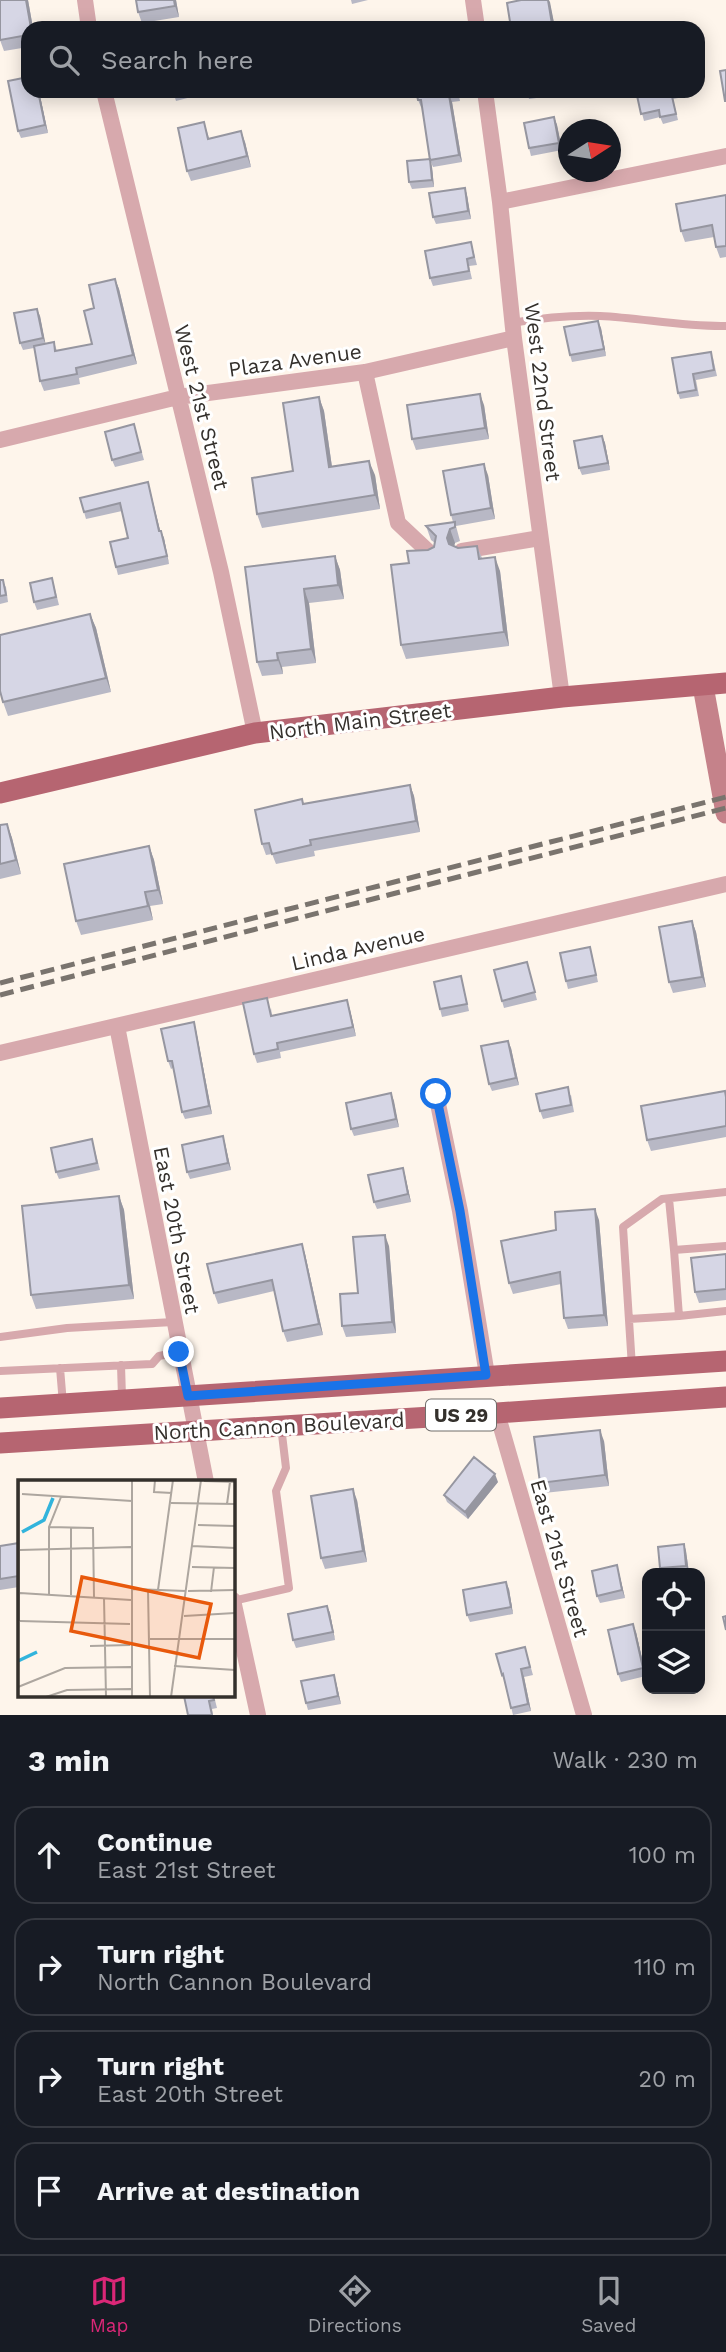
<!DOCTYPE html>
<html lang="en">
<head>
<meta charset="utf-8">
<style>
  body { margin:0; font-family:"Work Sans",sans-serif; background:#242831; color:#f1f3f6 }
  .controls { position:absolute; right:21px; bottom:21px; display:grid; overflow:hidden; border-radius:14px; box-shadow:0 4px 18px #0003 }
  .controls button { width:63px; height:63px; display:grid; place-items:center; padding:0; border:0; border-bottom:2px solid #363941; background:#171b24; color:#f1f3f6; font:35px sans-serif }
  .compass { position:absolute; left:558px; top:119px; width:63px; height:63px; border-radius:50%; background:#171b24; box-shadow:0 4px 18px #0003; rotate:78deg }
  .stop { position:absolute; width:21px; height:21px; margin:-16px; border:5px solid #1a73e8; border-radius:50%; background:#fff }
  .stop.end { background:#1a73e8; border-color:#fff; box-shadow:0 2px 7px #0008 }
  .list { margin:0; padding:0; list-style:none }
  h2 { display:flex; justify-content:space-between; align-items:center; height:91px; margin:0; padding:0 28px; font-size:30px }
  h2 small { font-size:23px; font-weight:400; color:#9ea1a6 }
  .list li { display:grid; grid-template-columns:46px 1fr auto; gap:21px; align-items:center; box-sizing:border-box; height:98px; margin:0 14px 14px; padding:0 14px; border:2px solid #363941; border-radius:21px }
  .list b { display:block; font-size:26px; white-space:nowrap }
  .list p { margin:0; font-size:23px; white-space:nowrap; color:#9ea1a6 }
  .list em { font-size:23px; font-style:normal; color:#9ea1a6 }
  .icon { flex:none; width:38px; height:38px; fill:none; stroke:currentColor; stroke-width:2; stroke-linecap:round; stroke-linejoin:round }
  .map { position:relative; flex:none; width:726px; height:1715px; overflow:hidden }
  .search { position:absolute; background:#171b24; box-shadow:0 4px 18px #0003; left:21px; right:21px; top:21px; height:77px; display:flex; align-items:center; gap:18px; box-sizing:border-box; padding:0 24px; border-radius:21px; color:#9ea1a6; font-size:26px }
  .sheet { height:539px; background:#171b24 }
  nav { display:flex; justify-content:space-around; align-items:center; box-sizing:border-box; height:98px; border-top:2px solid #363941; background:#171b24; font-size:19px; color:#9ea1a6 }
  nav a { display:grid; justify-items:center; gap:4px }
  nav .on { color:#db2777 }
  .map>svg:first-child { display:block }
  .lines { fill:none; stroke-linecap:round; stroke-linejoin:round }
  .lane { stroke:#d7a9ad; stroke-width:8 }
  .street { stroke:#d7a9ad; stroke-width:16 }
  .secondary { stroke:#c5828a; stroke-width:21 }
  .primary { stroke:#b66571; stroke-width:21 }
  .rail { stroke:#7a746e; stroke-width:5; stroke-dasharray:14 7; stroke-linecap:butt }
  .wall { fill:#b8b8c5 }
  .shaded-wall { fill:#9696a0 }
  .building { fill:#d6d6e5; stroke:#9696a0; stroke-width:2 }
  .route { stroke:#1a73e8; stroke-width:9 }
  .labels { text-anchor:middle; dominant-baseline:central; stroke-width:6; stroke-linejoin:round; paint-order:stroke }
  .shield { fill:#fff; stroke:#716e6b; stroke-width:2 }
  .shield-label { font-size:19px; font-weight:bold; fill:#34302c }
  .street-label { font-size:21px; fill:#34302c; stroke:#fff }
  .inset-river { fill:none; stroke:#32b4dc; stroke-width:3.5 }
  .inset-road { fill:none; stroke:#ada69f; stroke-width:2 }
  .view { fill:#e8590c; fill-opacity:0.15; stroke:#e8590c; stroke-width:3.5 }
  .inset-edge { fill:none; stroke:#34302c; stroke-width:3.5 }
</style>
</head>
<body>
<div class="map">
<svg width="726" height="1715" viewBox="0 0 726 1715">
  <rect width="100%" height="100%" fill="#fef5eb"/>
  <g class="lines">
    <path class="lane" d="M512 323C541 318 571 315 600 316 642 318 684 327 726 326
      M669 1199 674 1250
      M726 1246 674 1250 679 1316 726 1311
      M629 1319 679 1316
      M0 1337 67 1328 173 1322
      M121 1365 122 1397
      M632 1367 623 1227 662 1199 726 1192
      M60 1368 63 1404
      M0 1371 152 1364 159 1356 179 1352
      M233 1601 289 1588 276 1491 286 1468 281 1426"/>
    <path class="street" d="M85 0 89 28
      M473 0 477 28
      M104 91 221 572 255 733
      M485 91 500 202 514 338 562 697
      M500 202 726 156
      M365 372 398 523 431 554
      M0 440 178 397 365 372 514 338
      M462 551 540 538
      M117 1026 206 1482
      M0 1053 726 884
      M436 1094 460 1211 487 1375
      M497 1413 584 1715
      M233 1600 258 1715"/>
    <path class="secondary" d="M703 686 726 813"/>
    <path class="primary" d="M0 793 255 733 562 697 726 683
      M0 1408 726 1361
      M0 1443 497 1413 726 1397"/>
    <path class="rail" d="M0 983 726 797
      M0 995 726 808"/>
  </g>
  <path class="wall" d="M28 0 33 28H28V47L4 51 0 40Z
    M136 0H176L179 17 142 23 138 12Z
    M351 0H368L352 4Z
    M521 0H549L555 28H511Z
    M39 91 48 133 21 138 18 131Z
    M173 91H198L199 95 176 101Z
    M416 91H458L460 101 452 102 462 162 433 167 430 160 422 107H421L418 100Z
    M527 91H543L544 97 529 99Z
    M636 91H693L694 95 673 99 678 120 663 124 660 117 644 121Z
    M554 117 557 125 562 150 531 156 529 148Z
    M204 122 209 138 245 142 251 167 191 181 187 171Z
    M432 167 434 187 412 189 409 182Z
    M465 188 467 195 471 219 436 224 433 217Z
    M726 195V257L720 258 716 247 714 237 685 242 681 231Z
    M471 242 477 265 469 266 472 279 433 286 430 278Z
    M115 279 119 289 137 364 79 378 80 384 44 391 40 381 34 348 23 350 20 343 40 316 45 344 54 342 57 351 92 344 94 308Z
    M601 328 606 356 572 362 570 355Z
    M672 358H713L717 376 696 380 699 396 680 399 678 393Z
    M319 397 324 411 332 467 375 475 380 509 262 528 257 514 293 471Z
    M484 405 489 439 416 450 412 439Z
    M134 424 144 460 115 467 112 460Z
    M602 436 605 443 610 470 582 475 579 468Z
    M488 475 495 519 456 526 460 541 455 543 454 546 458 548 477 546 482 558 500 571 509 646 406 659 401 645 409 563 434 547 435 543 431 540 426 526 453 522 451 515Z
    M150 490 160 531 164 538 169 564 118 575 116 567 128 538 122 511 86 519 84 512Z
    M335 556 340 570 344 599 309 603 316 663 282 667 283 674 262 676 257 662 245 567Z
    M0 580 6 587 8 602 0 604Z
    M54 585 59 605 37 610 34 602Z
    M90 614 96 628 111 692 8 716 3 702Z
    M410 785 414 796 420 832 314 851 315 856 276 864 272 854 266 855 262 844 302 799 303 804Z
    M7 824 12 838 21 874 0 879V825Z
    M149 846 154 860 163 904 150 906 153 920 81 935 76 921Z
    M692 921 696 932 706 987 673 993 669 982Z
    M592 954 598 982 568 989 566 981Z
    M527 962 537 1000 504 1008 502 1001Z
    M463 984 469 1011 442 1017 440 1009Z
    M347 1000 350 1010 356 1036 280 1052 281 1058 257 1063 254 1054 271 1008 272 1016Z
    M194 1022 196 1030 212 1114 185 1119 182 1112 173 1068 171 1069 168 1061Z
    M511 1048 519 1085 492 1091 489 1084Z
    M391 1093 399 1127 354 1136 351 1129Z
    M571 1095 574 1112 543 1119 540 1111Z
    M726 1097V1137L651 1151 647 1140Z
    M223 1136 231 1170 190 1179 187 1172Z
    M92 1139 100 1170 59 1179 56 1172Z
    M403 1168 411 1202 377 1209 374 1202Z
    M119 1196 124 1210 134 1299 36 1309 31 1295Z
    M599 1220 608 1326 568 1329 564 1318 561 1284 513 1294 509 1283Z
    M302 1244 305 1254 323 1335 287 1342 283 1331 274 1291 218 1304 214 1293Z
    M389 1246 396 1333 346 1337 342 1326 358 1293Z
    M726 1254V1300L699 1303 695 1292Z
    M604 1441 609 1486 544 1493 540 1483Z
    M498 1482 468 1519 447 1502 444 1495Z
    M357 1500 367 1562 325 1569 321 1558Z
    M19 1543V1587L0 1590V1546Z
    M684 1544 686 1551 689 1573H662L660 1568Z
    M619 1573 625 1598 600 1603 597 1596Z
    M509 1589 513 1614 470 1622 467 1615Z
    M327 1606 330 1613 335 1640 296 1648 293 1640Z
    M636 1632 646 1676 621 1682 618 1674Z
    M525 1647 533 1675 524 1677 531 1711 513 1715 505 1682 502 1675Z
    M336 1682 341 1704 308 1710 306 1703Z
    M184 1696H214L217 1708 212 1709 213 1715H188Z"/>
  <path class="shaded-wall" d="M26 0H28L33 28H31Z
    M174 0H176L179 17 175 6Z
    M548 0 550 2 555 28 552 24Z
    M38 91H39L48 133 45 125Z
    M449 95 452 102 462 162 459 155Z
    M554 117 557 125 562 150 559 143Z
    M241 131 245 142 251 167 247 156Z
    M430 159 432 167 434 187 432 180Z
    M465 188 467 195 471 219 468 211Z
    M115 279 119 289 137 364 133 355Z
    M37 309 40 316 46 346 43 338Z
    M598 321 601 328 606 356 604 349Z
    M480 394 484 405 489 439 485 428Z
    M319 397 324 411 334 481 329 467Z
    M602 436 605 443 610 470 608 463Z
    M369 461 375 475 380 509 375 495Z
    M484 464 488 475 495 519 491 508Z
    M148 482 162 538 159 531Z
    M450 529 455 543 452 552 447 538Z
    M161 531 164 538 169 564 167 556Z
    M335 556 340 570 344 599 338 585Z
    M495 557 500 571 509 646 504 632Z
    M304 589 309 603 316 663 311 649Z
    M90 614 96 628 111 692 106 678Z
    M277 653 282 667 283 674 278 660Z
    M410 785 414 796 420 832 416 821Z
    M7 824 12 838 21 874 16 860Z
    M149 846 154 860 163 904 158 890Z
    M145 892 150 906 153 920 148 906Z
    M692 921 696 932 706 987 702 977Z
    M347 1000 350 1010 356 1036 353 1027Z
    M194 1022 196 1030 212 1114 209 1106Z
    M508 1041 511 1048 519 1085 516 1078Z
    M391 1093 394 1101 399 1127 396 1119Z
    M223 1136 225 1143 231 1170 228 1163Z
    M403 1168 405 1175 411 1202 408 1194Z
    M119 1196 124 1210 134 1299 129 1285Z
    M595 1209 599 1220 608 1326 604 1315Z
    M385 1235 389 1246 396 1333 392 1322Z
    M302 1244 305 1254 323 1335 319 1324Z
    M600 1430 604 1441 609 1486 605 1475Z
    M495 1474 498 1482 468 1519 465 1512Z
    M353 1489 357 1500 367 1562 363 1551Z
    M684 1544 686 1551 689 1573 686 1566Z
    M617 1565 619 1573 625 1598 622 1590Z
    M506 1582 509 1589 513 1614 511 1607Z
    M327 1606 330 1613 335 1640 333 1632Z
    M633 1624 636 1632 646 1676 643 1668Z
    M521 1669 524 1677 531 1711 528 1704Z
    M334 1675 336 1682 341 1704 338 1696Z"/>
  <path class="building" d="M0 0H26L31 28H28V35L0 40Z
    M136 0H174L175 6 138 12Z
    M521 0H548L552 24 529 28H511L507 3Z
    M446 25V28H428Z
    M726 70V101H725L720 71Z
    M28 77V91H38L45 125 18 131 8 81Z
    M416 91H457V94L449 95 459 155 430 160 421 100H418Z
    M636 91H675L671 92 676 114 660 117 659 110 641 114Z
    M554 117 559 143 529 148 524 123Z
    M204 122 208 139 241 131 247 156 187 171 178 128Z
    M430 159 432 180 409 182 407 161Z
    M465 188 468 211 433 217 429 193Z
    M726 195V246L716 247 712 225 681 231 676 204Z
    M471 242 474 257 467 259 469 271 430 278 425 251Z
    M115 279 133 355 76 368 77 374 40 381 34 346 54 342 55 351 92 344 84 311 94 308 89 285Z
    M37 309 43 338 20 343 14 313Z
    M598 321 604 349 570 355 564 327Z
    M711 352 714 370 693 374 696 390 678 393 672 358Z
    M480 394 485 428 412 439 407 405Z
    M319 397 329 467 369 461 375 495 257 514 252 478 293 471 283 403Z
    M134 424 141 452 112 460 105 432Z
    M602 436 608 463 579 468 574 441Z
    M484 464 491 508 451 515 443 471Z
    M148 482 159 531H161L167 556 116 567 110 542 128 538 120 503 84 512 80 498Z
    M455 522V527L450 529 447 538 449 544 458 548 477 546 479 559 495 557 504 632 401 645 391 565 409 563 407 551 428 550 434 547 436 536 426 526Z
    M335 556 338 585 304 589 311 649 277 653 278 660 257 662 245 567Z
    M52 578 56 597 34 602 30 583Z
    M0 580H3L6 595 0 596Z
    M90 614 106 678 3 702 0 691V635Z
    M410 785 416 821 310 840 311 845 272 854 269 843 262 844 255 810 302 799 303 804Z
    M7 824 16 860 0 864V825Z
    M149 846 158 890 145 892 148 906 76 921 64 864Z
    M692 921 702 977 669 982 659 927Z
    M590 947 596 975 566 981 560 953Z
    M527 962 535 992 502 1001 494 970Z
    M461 976 467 1004 440 1009 434 982Z
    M267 998 271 1016 347 1000 353 1027 277 1043 278 1049 254 1054 243 1003Z
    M194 1022 209 1106 182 1112 172 1061H168L161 1029Z
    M508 1041 516 1078 489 1084 481 1046Z
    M568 1087 571 1105 540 1111 536 1094Z
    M725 1091 726 1097V1126L647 1140 641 1106Z
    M391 1093 396 1119 351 1129 346 1103Z
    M223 1136 228 1163 187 1172 182 1145Z
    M92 1139 97 1163 56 1172 51 1148Z
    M403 1168 408 1194 374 1202 368 1175Z
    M119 1196 129 1285 31 1295 22 1206Z
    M595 1209 604 1315 564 1318 560 1272 509 1283 501 1241 556 1230 555 1212Z
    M385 1235 392 1322 342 1326 340 1294 358 1293 353 1237Z
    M302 1244 319 1324 283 1331 272 1280 214 1293 207 1264Z
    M726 1254V1289L695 1292 691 1258Z
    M600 1430 605 1475 540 1483 534 1437Z
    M474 1457 495 1474 465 1512 444 1495Z
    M353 1489 363 1551 321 1558 311 1496Z
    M19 1543V1576L0 1579V1546Z
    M684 1544 686 1566 660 1568 658 1547Z
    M617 1565 622 1590 597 1596 592 1571Z
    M506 1582 511 1607 467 1615 463 1590Z
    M327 1606 333 1632 293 1640 288 1614Z
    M726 1616V1630L723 1617Z
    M633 1624 643 1668 618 1674 608 1630Z
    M525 1647 530 1667 521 1669 528 1704 511 1708 503 1674 502 1675 496 1654Z
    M334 1675 338 1696 306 1703 301 1681Z
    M184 1696H213L214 1700 209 1701 212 1715H188Z"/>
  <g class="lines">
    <path class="route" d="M179 1352 188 1396 486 1375 460 1211 436 1094"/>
  </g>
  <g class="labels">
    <rect class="shield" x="426" y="1399.5" width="70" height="31" rx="5"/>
    <g class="shield-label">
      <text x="461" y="1415">US 29</text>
    </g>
    <g class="street-label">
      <text transform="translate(295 360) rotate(-8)">Plaza Avenue</text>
      <text transform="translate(543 392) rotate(83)">West 22nd Street</text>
      <text transform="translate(202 407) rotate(76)">West 21st Street</text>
      <text transform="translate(360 721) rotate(-7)">North Main Street</text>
      <text transform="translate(358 948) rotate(-13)">Linda Avenue</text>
      <text transform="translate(177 1230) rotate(79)">East 20th Street</text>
      <text transform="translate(279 1426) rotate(-3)">North Cannon Boulevard</text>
      <text transform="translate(560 1558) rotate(74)">East 21st Street</text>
    </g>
  </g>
  <g transform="translate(18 1480)">
    <rect width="217" height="217" fill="#fef5eb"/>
    <path class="inset-river" d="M4 52 26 40 35 18M0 181 19 172"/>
    <path class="inset-road" d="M114 0V217M137 0 136 12 154 13M186 1 217 2M4 14 114 21M153 23 217 24M209 24 212 2M180 45 217 46M31 47 75 48 76 117M174 66 217 68M2 70 113 67M174 87 217 88M115 109 168 111M130 110 132 217M140 110 155 0M170 111 217 110M193 112 196 87M2 113 113 120M31 114V47L43 17M53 115V47M86 118 88 217M166 136 217 133M1 141V0M2 141 112 144M132 159H217M72 166 112 165M156 186 217 190M0 207 47 188 113 187M28 217 49 210 113 209M153 217 183 0"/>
    <path class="view" d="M64 97 193 124 181 178 53 151Z"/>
    <rect width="217" height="217" class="inset-edge"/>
  </g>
</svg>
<div class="controls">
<button><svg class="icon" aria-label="locate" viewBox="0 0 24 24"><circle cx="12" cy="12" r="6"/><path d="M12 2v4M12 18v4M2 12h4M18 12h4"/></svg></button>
<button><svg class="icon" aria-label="layers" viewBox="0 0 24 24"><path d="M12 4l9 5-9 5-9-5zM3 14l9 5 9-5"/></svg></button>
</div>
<svg class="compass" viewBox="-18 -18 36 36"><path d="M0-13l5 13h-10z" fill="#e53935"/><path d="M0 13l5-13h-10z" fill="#9ea1a6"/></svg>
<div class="stop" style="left:436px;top:1094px"></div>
<div class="stop end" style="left:179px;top:1352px"></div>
<div class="search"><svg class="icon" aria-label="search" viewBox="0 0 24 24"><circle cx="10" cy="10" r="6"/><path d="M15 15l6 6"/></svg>Search here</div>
</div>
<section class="sheet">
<h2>3 min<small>Walk · 230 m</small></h2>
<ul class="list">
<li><svg class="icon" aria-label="ahead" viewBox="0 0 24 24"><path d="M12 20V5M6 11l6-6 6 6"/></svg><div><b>Continue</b><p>East 21st Street</p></div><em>100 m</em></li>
<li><svg class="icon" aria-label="right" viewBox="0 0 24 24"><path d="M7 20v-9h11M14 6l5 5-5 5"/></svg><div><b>Turn right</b><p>North Cannon Boulevard</p></div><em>110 m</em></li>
<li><svg class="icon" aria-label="right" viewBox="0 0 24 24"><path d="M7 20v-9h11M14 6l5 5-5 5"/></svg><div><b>Turn right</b><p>East 20th Street</p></div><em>20 m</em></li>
<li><svg class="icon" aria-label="arrive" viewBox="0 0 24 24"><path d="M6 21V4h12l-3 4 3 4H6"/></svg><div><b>Arrive at destination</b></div></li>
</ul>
</section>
<nav>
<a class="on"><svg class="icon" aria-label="map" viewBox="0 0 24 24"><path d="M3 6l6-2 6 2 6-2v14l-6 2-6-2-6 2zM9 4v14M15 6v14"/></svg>Map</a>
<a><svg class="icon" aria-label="directions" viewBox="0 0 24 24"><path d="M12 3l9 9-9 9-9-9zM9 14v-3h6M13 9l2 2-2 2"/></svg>Directions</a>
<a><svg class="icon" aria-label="saved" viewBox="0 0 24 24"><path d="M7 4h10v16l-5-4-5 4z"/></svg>Saved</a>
</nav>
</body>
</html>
